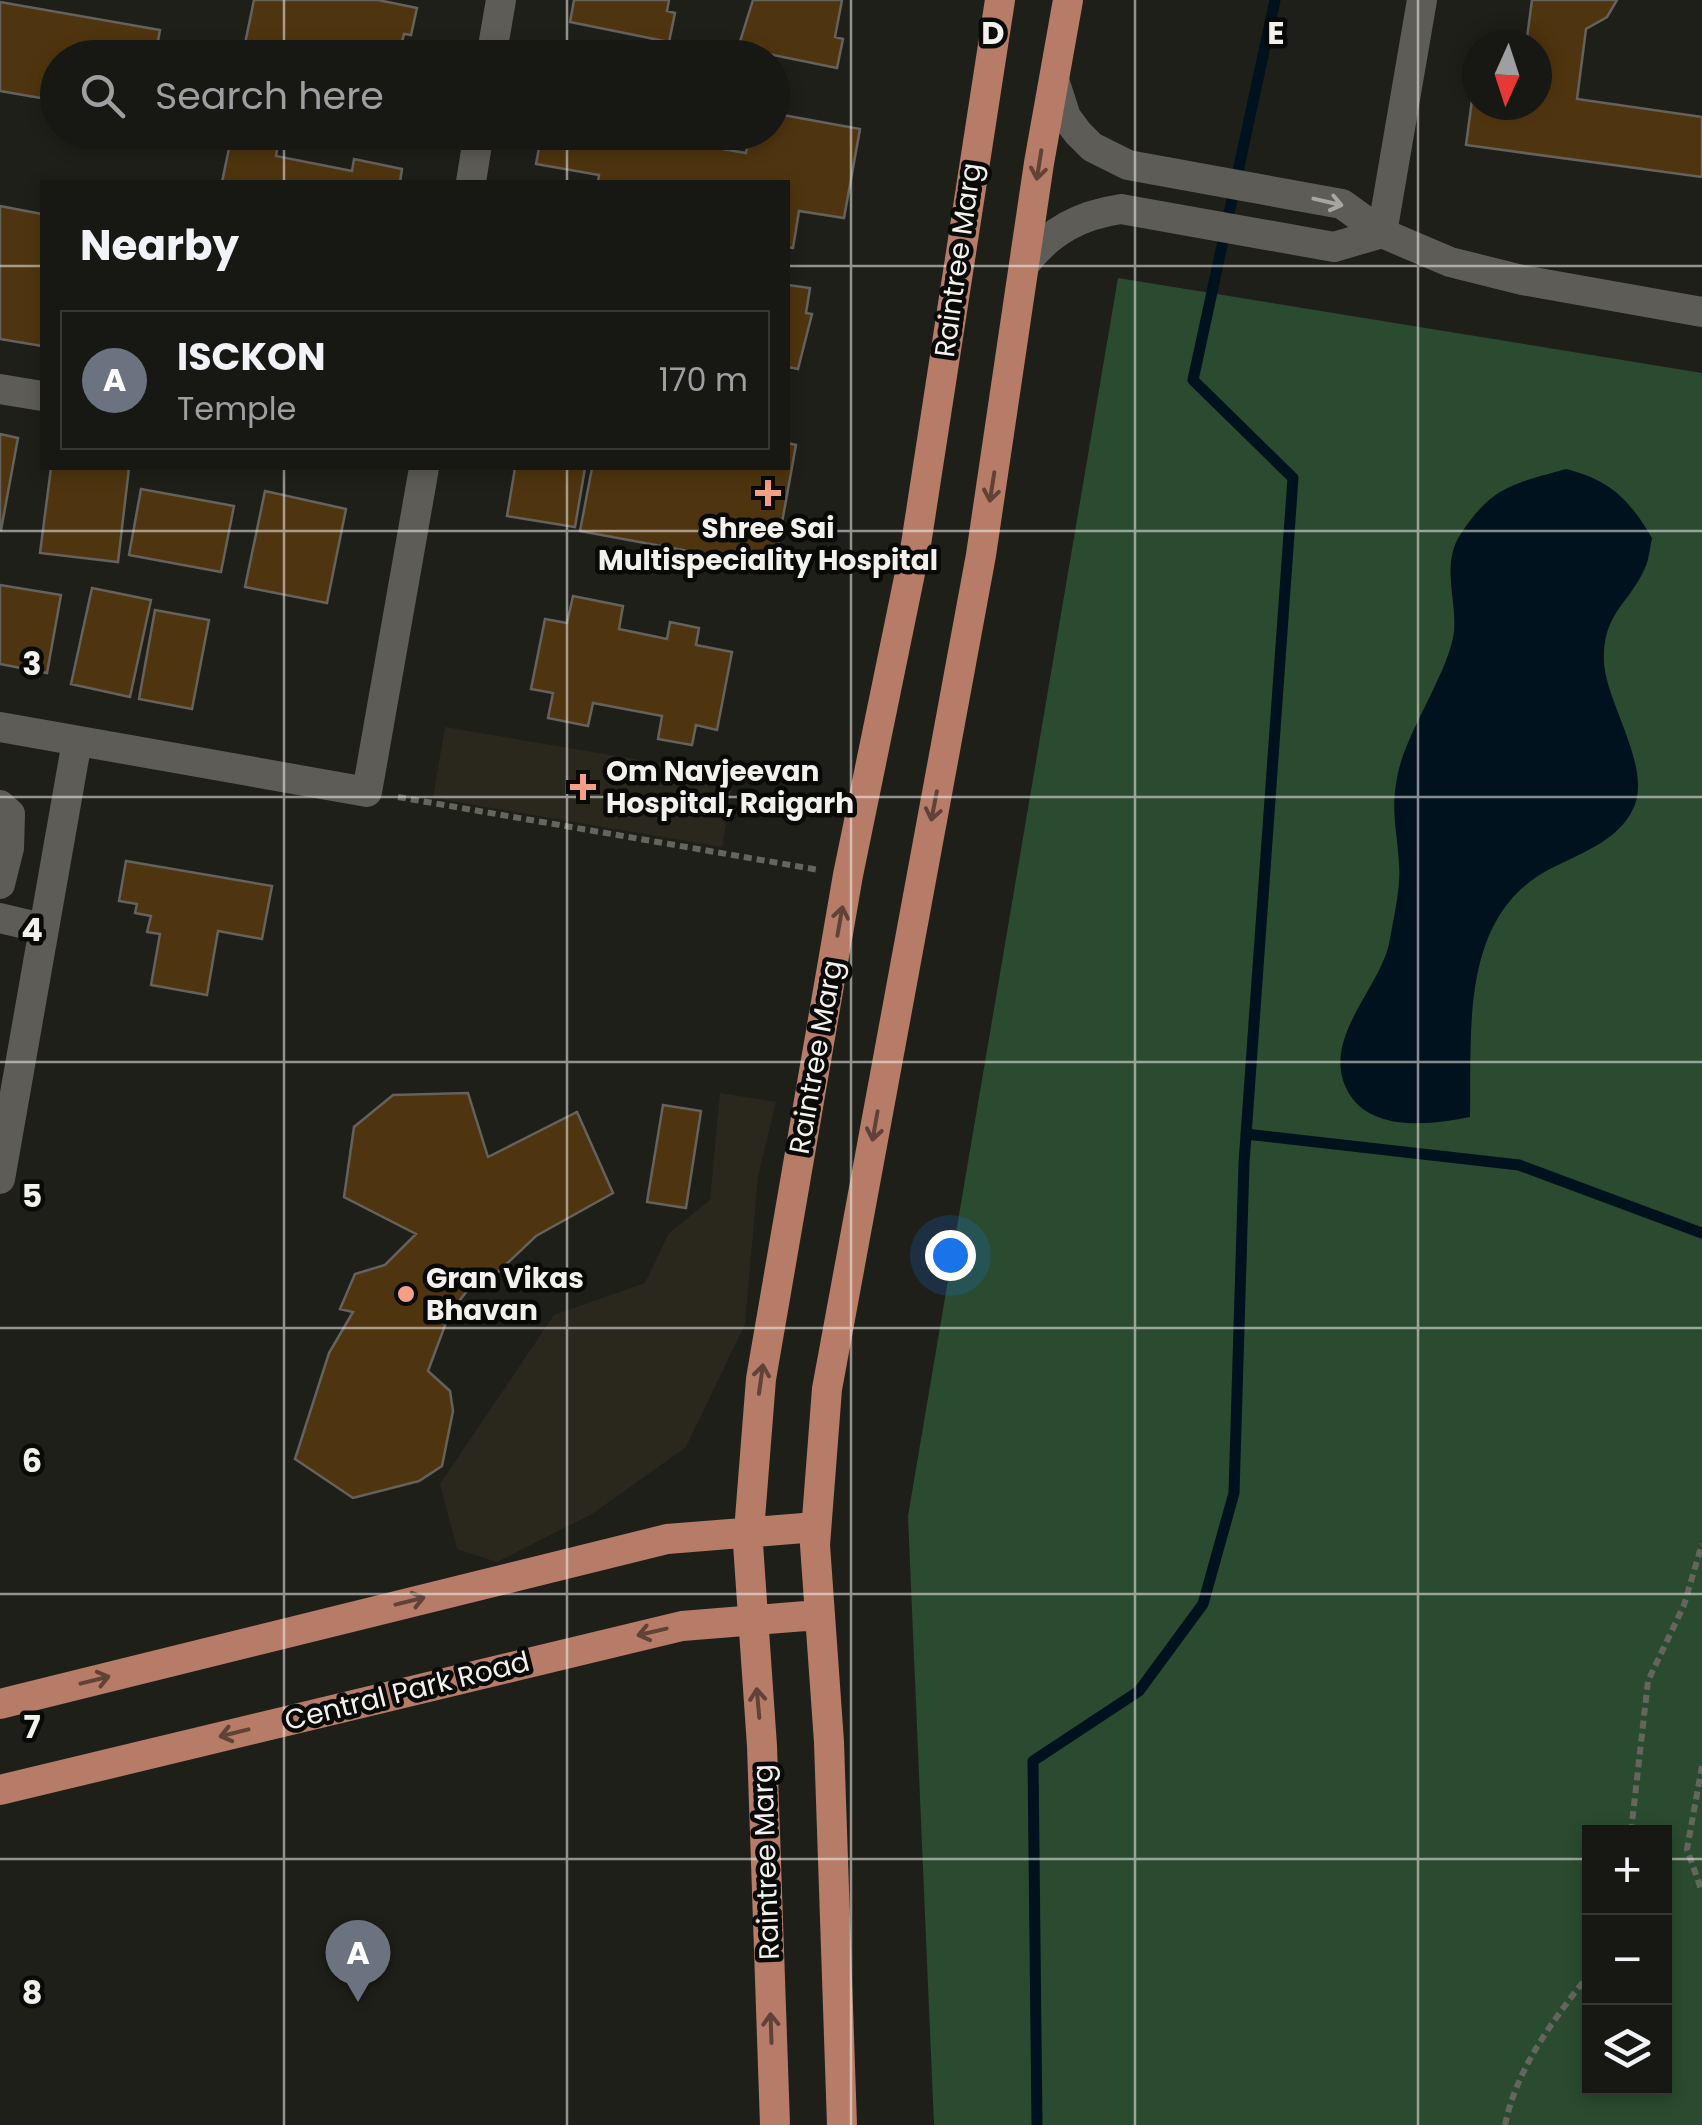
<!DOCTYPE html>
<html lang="en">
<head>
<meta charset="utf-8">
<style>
  body { margin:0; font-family:Poppins,sans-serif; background:#242422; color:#f1f3f6 }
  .controls { position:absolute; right:30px; bottom:30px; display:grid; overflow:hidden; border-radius:0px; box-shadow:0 5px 15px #0003 }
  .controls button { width:90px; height:90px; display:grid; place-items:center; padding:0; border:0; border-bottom:2px solid #363634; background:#171714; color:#f1f3f6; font:50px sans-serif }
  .compass { position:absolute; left:1462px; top:30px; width:90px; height:90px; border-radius:50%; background:#171714; box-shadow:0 5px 15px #0003; rotate:183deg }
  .you { position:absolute; left:950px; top:1255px; width:35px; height:35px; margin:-25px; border:8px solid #fff; border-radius:50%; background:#1a73e8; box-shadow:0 0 0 15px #1a73e833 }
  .badge { display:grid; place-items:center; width:65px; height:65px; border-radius:50%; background:#2563eb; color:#fff; font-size:32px; font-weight:700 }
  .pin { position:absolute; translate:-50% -82px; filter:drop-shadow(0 2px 5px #0008) }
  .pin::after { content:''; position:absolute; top:52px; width:35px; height:30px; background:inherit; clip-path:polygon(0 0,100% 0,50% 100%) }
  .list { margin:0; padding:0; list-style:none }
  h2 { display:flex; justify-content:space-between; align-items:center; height:130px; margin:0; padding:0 40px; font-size:42px }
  h2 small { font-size:32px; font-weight:400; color:#9e9fa0 }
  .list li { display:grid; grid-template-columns:65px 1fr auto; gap:30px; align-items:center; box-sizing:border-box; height:140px; margin:0 20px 20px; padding:0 20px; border:2px solid #363634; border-radius:0px }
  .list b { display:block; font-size:38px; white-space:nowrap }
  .list p { margin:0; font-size:32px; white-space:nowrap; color:#9e9fa0 }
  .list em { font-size:32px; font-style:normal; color:#9e9fa0 }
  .icon { flex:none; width:55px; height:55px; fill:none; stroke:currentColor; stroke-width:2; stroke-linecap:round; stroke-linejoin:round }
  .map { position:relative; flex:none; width:1702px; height:2125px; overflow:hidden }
  .search { position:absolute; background:#171714; box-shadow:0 5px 15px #0003; left:40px; top:40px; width:750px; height:110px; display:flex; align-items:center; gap:25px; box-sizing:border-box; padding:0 35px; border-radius:55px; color:#9e9fa0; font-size:38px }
  .panel { position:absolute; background:#171714; box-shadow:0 5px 15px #0003; left:40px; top:180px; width:750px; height:290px; border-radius:0px }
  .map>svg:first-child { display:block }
  .built { fill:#2a281d }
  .green { fill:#2a4b2f; fill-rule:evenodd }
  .water { fill:#00121d }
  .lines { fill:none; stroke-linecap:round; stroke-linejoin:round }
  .stream { stroke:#00121d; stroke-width:11 }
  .building { fill:#4f350f; stroke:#65615c; stroke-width:2.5 }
  .path { stroke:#656560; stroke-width:6; stroke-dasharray:8 5; stroke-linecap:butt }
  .minor { stroke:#5d5c56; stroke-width:30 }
  .major { stroke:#b67c67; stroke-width:30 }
  .oneway { stroke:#604237 }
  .oneway2 { stroke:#a8a6a2 }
  .grid { fill:none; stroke:#f2f1ee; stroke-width:2.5; stroke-opacity:0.55 }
  .poi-dot { fill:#f49f86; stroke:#090907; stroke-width:4 }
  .labels { text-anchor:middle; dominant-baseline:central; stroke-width:9; stroke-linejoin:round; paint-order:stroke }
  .street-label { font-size:28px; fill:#f2f1ee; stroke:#090907 }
  .poi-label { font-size:28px; font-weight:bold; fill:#f2f1ee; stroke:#090907; text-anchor:start }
  .grid-label { font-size:32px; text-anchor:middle; font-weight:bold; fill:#f2f1ee; stroke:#090907; stroke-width:9; stroke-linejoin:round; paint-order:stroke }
</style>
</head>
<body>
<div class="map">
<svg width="1702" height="2125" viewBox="0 0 1702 2125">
  <rect width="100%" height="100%" fill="#1f1f1a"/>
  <path class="built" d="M445 727 734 776 722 847 433 798Z
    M720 1093 776 1102 758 1175 745 1324 686 1447 592 1514 497 1562 457 1549 440 1484 554 1315 645 1283 669 1233 710 1200Z"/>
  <path class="green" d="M1118 278 1702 373V2125H934L908 1516ZM1590 1832H1664V2088H1590Z"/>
  <path class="water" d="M1566 469C1610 480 1629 499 1652 538 1650 547 1649 560 1645 568 1628 606 1602 613 1604 663 1607 705 1653 769 1633 809 1618 842 1576 855 1548 870 1459 918 1472 1032 1470 1117 1435 1124 1374 1133 1350 1095 1316 1041 1382 989 1390 939 1394 916 1401 887 1399 864 1397 828 1390 811 1398 773 1407 731 1449 671 1454 632 1457 600 1441 565 1460 535 1492 486 1513 484 1566 469Z"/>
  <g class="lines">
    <path class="stream" d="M1246 1134 1519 1165 1702 1233
      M1037 2125 1033 1761 1139 1691 1203 1604 1234 1493 1244 1163 1293 478 1193 380 1275 0"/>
  </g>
  <path class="building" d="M254 0H378L417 8 411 35 404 34 398 58H242Z
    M574 0H669L667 11 675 13 669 42 570 22Z
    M753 0H842L835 37 843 39 837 68 738 48Z
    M1532 0H1617L1607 17 1586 29 1577 99 1702 117V177L1466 145 1474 85 1477 105H1537V45H1526Z
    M0 2 160 30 155 58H58V101L0 91Z
    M772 113 860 129 844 218 799 211 793 248 788 247V182H598L599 175 536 164 542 132H625L746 153 749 132H772Z
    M232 134 278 144 276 156 352 171 354 159 402 169 400 182H222Z
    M0 206 42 214V346L0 339Z
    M788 285 810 288 806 313 812 314 798 369 788 367Z
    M0 434 18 438 1 530H0Z
    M788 443 796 445 774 567 580 531 592 468H788Z
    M51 468H129L118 562 40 553Z
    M515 468H585L575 527 507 516Z
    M141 489 234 506 221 572 129 555Z
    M265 491 346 509 327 603 245 587Z
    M0 585 61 595 47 673 0 664Z
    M92 588 151 600 130 697 71 684Z
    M573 596 623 606 619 629 667 639 670 622 699 628 696 645 732 652 717 730 696 725 692 745 658 739 662 716 593 703 588 726 548 718 553 693 531 689 545 619 567 623Z
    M155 610 209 620 192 709 139 699Z
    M126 861 272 886 262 939 218 931 207 995 151 985 160 934 147 932 151 916 135 913 137 904 119 901Z
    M468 1093 488 1157 577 1112 613 1193 536 1236 495 1275 477 1279 450 1312 428 1371 450 1391 453 1411 442 1466 419 1481 353 1498 295 1459 329 1353 353 1312 340 1309 355 1274 385 1265 416 1234 344 1197 354 1127 393 1095Z
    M663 1105 701 1111 686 1208 647 1202Z"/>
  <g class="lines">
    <path class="path" d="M398 797 819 870
      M1702 1766 1687 1849 1702 1892
      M1631 1832 1648 1681 1684 1605 1702 1544
      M1505 2125C1517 2067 1554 2019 1590 1973"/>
    <path class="minor" d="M491 58 501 0
      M1054 80 1066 117 1078 133 1092 147 1128 165 1342 204 1382 233 1450 262 1522 280 1702 312
      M471 182 479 132
      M1382 233 1422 0
      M1025 264C1050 231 1080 215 1121 209L1334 247 1382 233
      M0 389 42 396
      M0 727 367 792 424 468
      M0 805 10 814 9 848 0 884
      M0 918 42 928
      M0 1179 77 741"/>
    <path class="major" d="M0 1704 667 1539 816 1527
      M0 1790 682 1626 818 1615
      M775 2125 762 1746 748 1544 761 1379 848 875 916 544 1000 0
      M842 2125 829 1742 815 1545 827 1389 981 555 1039 163 1068 0"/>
  </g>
  <defs><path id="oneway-shaft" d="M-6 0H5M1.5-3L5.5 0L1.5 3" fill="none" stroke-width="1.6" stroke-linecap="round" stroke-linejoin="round" transform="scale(2.5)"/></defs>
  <g class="oneway">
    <use href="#oneway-shaft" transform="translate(1039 165) rotate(99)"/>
    <use href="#oneway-shaft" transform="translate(992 487) rotate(99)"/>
    <use href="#oneway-shaft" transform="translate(934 806) rotate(101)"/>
    <use href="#oneway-shaft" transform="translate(840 921) rotate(-80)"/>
    <use href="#oneway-shaft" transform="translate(875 1126) rotate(100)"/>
    <use href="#oneway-shaft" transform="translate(761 1379) rotate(-82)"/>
    <use href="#oneway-shaft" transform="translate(410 1601) rotate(-14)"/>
    <use href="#oneway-shaft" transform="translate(652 1632) rotate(167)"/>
    <use href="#oneway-shaft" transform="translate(95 1680) rotate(-14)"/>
    <use href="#oneway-shaft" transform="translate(758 1703) rotate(-95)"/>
    <use href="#oneway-shaft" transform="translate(234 1733) rotate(166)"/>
    <use href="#oneway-shaft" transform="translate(771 2028) rotate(-92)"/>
  </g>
  <use class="oneway2" href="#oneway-shaft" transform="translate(1328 202) rotate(13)"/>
  <path class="grid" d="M284 0V58M567 0V58M851 0V2125M1135 0V2125M1418 0V2125M284 132V182M567 132V182M0 266H42M788 266H1702M284 468V2125M567 468V2125M0 531H1702M0 797H1702M0 1062H1702M0 1328H1702M0 1594H1702M0 1859H1590M1664 1859H1702"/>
  <g class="poi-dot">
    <path d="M763 478h10v10h10v10h-10v10h-10v-10h-10v-10h10z"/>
    <path d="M578 772h10v10h10v10h-10v10h-10v-10h-10v-10h10z"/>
    <circle cx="406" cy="1294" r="10"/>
  </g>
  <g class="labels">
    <g class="street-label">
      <text transform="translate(958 260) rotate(-82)">Raintree Marg</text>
      <text transform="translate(816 1057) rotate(-80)">Raintree Marg</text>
      <text transform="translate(407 1691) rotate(-14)">Central Park Road</text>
      <text transform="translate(766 1862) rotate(-92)">Raintree Marg</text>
    </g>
    <g class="poi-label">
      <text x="768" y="528" text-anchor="middle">Shree Sai<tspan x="768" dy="32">Multispeciality Hospital</tspan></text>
      <text x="606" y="771">Om Navjeevan<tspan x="606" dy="32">Hospital, Raigarh</tspan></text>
      <text x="426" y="1278">Gran Vikas<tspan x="426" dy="32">Bhavan</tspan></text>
    </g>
  </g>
  <g class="grid-label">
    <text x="993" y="44">D</text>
    <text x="1276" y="44">E</text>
    <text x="32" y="675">3</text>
    <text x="32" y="941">4</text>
    <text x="32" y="1207">5</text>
    <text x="32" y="1472">6</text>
    <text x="32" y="1738">7</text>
    <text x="32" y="2004">8</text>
  </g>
</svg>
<div class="controls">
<button>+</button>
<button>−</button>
<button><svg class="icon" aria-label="layers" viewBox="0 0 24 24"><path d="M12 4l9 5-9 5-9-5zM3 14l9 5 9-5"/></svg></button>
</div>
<svg class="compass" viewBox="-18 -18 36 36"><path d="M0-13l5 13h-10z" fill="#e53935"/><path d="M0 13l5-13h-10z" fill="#9e9fa0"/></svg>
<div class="you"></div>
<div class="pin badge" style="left:358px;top:2002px;background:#6b7280">A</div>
<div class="search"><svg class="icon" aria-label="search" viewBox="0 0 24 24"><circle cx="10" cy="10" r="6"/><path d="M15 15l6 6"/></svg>Search here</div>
<section class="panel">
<h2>Nearby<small></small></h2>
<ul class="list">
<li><span class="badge" style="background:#6b7280">A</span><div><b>ISCKON</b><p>Temple</p></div><em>170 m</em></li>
</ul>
</section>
</div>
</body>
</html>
